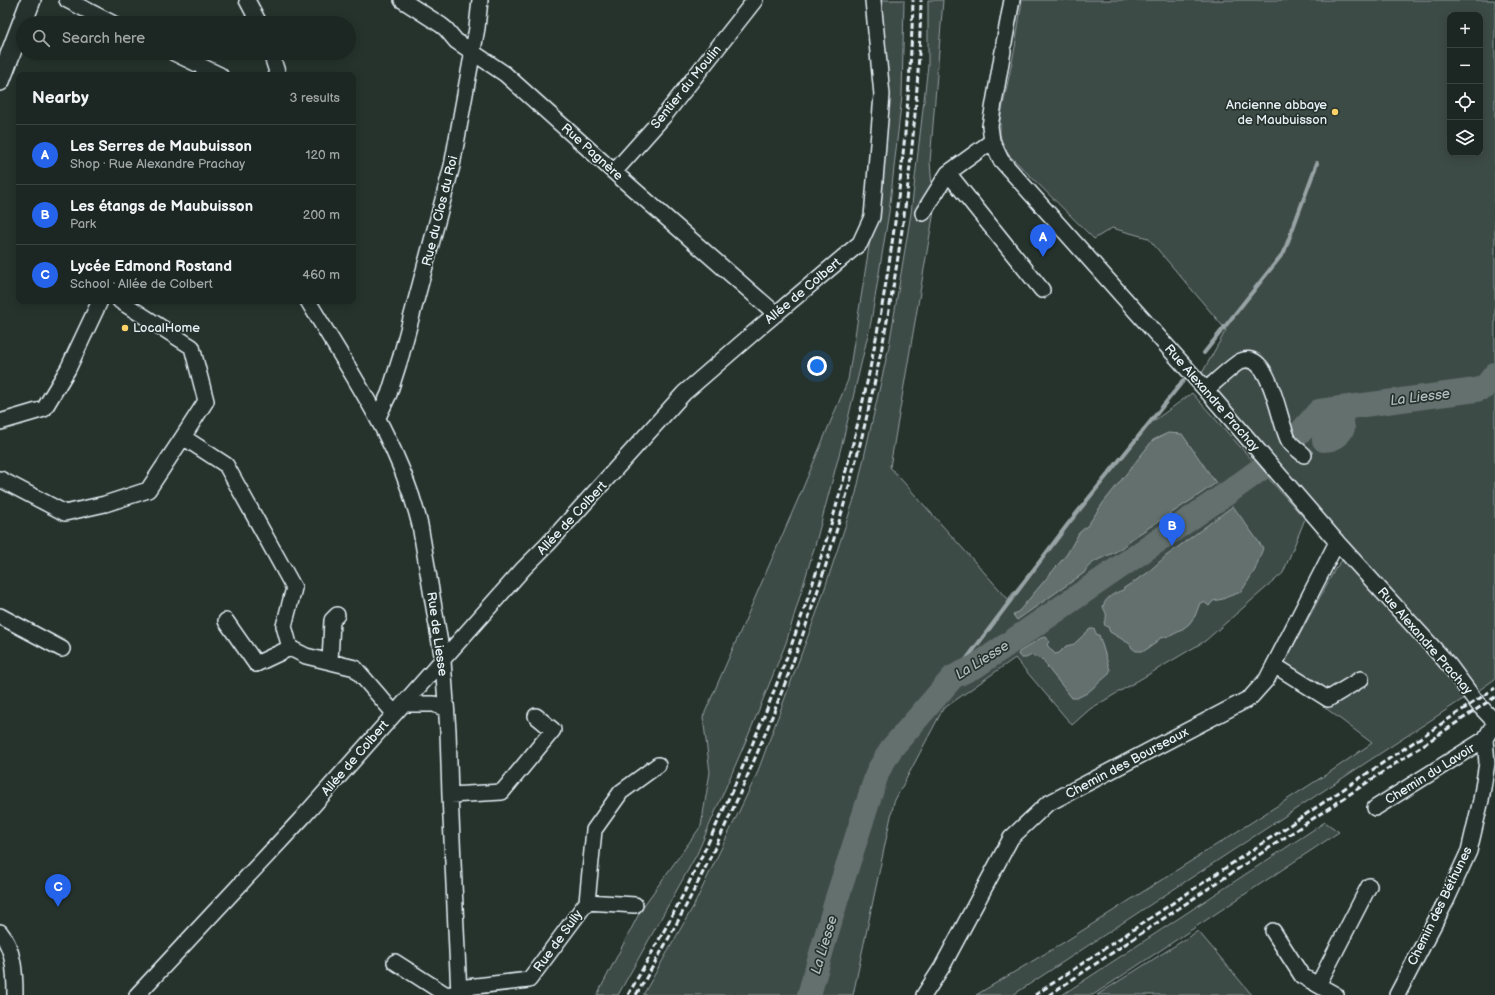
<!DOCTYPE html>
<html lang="en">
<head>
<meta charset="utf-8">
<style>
  body { margin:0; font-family:"Balsamiq Sans",sans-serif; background:#29322f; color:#f1f3f6 }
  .controls { position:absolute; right:12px; top:12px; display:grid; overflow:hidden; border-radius:8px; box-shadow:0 2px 10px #0003 }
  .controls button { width:36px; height:36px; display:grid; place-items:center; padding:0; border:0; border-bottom:1px solid #3a4340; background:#1c2622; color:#f1f3f6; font:20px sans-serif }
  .you { position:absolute; left:817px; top:366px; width:14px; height:14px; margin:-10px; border:3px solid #fff; border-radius:50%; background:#1a73e8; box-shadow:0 0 0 6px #1a73e833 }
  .badge { display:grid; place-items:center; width:26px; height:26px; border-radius:50%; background:#2563eb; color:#fff; font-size:13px; font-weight:700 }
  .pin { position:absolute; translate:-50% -33px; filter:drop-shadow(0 1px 2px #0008) }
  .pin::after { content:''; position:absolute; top:21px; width:14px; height:12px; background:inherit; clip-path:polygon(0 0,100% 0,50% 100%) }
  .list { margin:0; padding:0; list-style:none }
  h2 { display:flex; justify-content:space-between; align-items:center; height:52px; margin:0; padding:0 16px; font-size:17px }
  h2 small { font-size:13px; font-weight:400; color:#a0a5a5 }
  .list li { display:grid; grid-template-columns:26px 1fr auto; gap:12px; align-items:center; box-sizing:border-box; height:60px; padding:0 16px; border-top:1px solid #3a4340 }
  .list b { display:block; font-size:15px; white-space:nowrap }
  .list p { margin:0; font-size:13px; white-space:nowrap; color:#a0a5a5 }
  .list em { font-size:13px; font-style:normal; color:#a0a5a5 }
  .icon { flex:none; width:22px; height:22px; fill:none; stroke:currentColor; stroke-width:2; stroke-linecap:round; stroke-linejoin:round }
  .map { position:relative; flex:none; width:1495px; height:995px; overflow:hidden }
  .search { position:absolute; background:#1c2622; box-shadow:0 2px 10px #0003; left:16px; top:16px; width:340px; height:44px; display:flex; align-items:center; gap:10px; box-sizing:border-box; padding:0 14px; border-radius:22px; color:#a0a5a5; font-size:15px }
  .panel { position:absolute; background:#1c2622; box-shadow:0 2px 10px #0003; left:16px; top:72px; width:340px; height:232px; border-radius:8px }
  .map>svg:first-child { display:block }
  .green { fill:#3e4b47; stroke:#939ea0; fill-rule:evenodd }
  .water { fill:#636f6d; stroke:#98a3a5 }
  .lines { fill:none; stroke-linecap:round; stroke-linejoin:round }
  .stream { stroke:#98a3a5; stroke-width:4 }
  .river { stroke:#636f6d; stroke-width:24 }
  .minor-casing { stroke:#e8f1f8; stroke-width:18 }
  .major-casing { stroke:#e8f1f8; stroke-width:22 }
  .minor { stroke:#26332d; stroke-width:15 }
  .major { stroke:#26332d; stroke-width:19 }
  .rail { stroke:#e8f1f8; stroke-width:3; stroke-dasharray:6 3; stroke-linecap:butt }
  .poi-dot { fill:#ffd166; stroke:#26332d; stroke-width:1.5 }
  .labels { text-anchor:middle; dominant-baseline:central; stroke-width:3.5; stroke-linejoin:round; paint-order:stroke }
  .street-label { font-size:13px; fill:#e8f1f8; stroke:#26332d }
  .poi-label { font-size:13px; fill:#e8f1f8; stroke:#26332d; text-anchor:end }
  .water-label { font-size:14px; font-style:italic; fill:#b3bdc0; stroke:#26332d }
</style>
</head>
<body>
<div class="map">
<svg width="1495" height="995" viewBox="0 0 1495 995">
  <rect width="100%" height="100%" fill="#26332d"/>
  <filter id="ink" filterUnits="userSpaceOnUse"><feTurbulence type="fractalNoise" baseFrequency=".025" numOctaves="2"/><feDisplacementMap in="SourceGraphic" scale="8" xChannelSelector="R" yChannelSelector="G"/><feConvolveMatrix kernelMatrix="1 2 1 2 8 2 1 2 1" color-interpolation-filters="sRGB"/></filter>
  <g filter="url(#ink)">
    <path class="green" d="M881 0H904L902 96 889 212 871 322 843 440 816 542 786 643 751 729 697 854 618 995H597L642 908 701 826 710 772 703 717 802 490 848 380 877 196 886 83Z
      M928 0H943L930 162 934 211 890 467 1008 599 1148 425 1192 393 1305 519 1283 573 1205 641 1090 709 1072 725 1015 658 943 709 894 802 853 995H643L694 905 756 776 818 609 856 493 889 346 911 213 928 65Z
      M1022 0H1495V679L1478 691 1201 375 1226 330 1148 238 1112 228 1094 239 1009 155 1003 146 1000 134V120L1015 47ZM1450 15H1480V153H1450Z
      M1343 559 1407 627 1454 685 1466 697 1013 995H976L1066 941 1330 772 1372 743 1279 673 1335 569Z
      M1325 822 1339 832 1093 995H1062Z
      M1198 931 1252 995H1097Z"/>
    <path class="water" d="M1168 433 1182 434 1216 483C1190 502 1163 518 1136 536 1129 540 1124 547 1117 551 1105 558 1090 560 1084 573L1017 620 1013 615 1019 611 1067 554 1079 533 1088 525 1103 503 1153 440Z
      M1233 506 1263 548 1255 570 1241 592 1227 597 1223 599 1213 601 1209 606 1204 602 1200 603 1195 616 1189 624 1180 631 1170 636 1160 638 1156 643 1144 651H1136L1132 648 1130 644 1110 632 1108 627 1105 626 1104 622C1108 616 1106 613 1103 607 1105 598 1114 593 1123 590L1124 588 1146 574 1166 556Z
      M1090 629H1094L1097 635H1099L1110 670 1109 674 1087 693 1077 698H1072L1051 672 1043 660 1032 655 1026 658H1022L1018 655 1019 652 1041 638 1046 637 1049 641 1047 645 1055 654 1059 653 1066 646 1074 644Z"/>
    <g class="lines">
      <path class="stream" d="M1204 353 1284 252 1317 163
        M953 677 1068 524 1183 381"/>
      <path class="river" d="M1316 414 1323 420 1324 440C1333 440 1339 436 1343 428L1339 408
        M1299 434 1319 411 1476 390 1485 387 1495 374
        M809 995 837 898 878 771 891 749 953 677 976 666 1229 492 1262 468"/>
      <g class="minor-casing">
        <path id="minor" d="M67 0 112 23
          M247 0 259 23
          M402 0 441 25 446 29 456 41 505 74 614 172 776 314
          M1004 43 1012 0
          M1003 51 990 126 992 141 1001 160 1206 390 1337 542 1449 665 1478 704 1495 722
          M174 53 220 75
          M271 53 278 75
          M614 172 664 116 755 0
          M948 173 1042 290
          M923 213 948 173 992 141
          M308 301C351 373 400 443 420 525L443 661 448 731 450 795 459 995
          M1206 390C1213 384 1234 364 1241 361 1271 349 1279 425 1289 441 1292 446 1300 451 1304 455
          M378 417 389 394 401 356 452 166 477 28 480 0
          M0 422 44 409 68 369 100 301
          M183 437 226 465 294 588 284 626 290 648 306 656 355 668 394 713
          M0 479 65 513 105 504 148 490 183 437 206 401 192 347 120 301
          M0 616 62 649
          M226 621 256 664 290 648
          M330 662 332 620 337 615
          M1274 665 1328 699 1361 679
          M403 704H434L446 709
          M450 795 502 792 553 730 536 716
          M1375 808 1485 739
          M587 902 635 905
          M1273 931 1302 976 1336 995
          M0 932C14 949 15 974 15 995
          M395 962 445 994 459 995
          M1318 985 1369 886
          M458 988 529 980 587 902 594 830 621 792 658 765
          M137 995 303 817 524 568 548 544 684 393 759 328 860 243 872 217 882 95 873 0
          M924 995 942 967 1011 838 1047 804 1250 698 1267 679 1337 542
          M1397 995 1446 901 1469 851 1481 800 1487 763 1485 739 1495 722"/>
      </g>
      <g class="major-casing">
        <path id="major" d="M0 81 31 0"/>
      </g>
      <use href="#minor" class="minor"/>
      <use href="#major" class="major"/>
      <path class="rail" d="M628 995C651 954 675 913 695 870 735 788 771 704 801 618 870 420 907 210 913 0
        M636 995C683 917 723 835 758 751 857 514 915 257 921 0
        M1035 995 1495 688
        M1049 995 1495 697"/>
    </g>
  </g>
  <g class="poi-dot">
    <circle cx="1335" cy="112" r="4"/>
    <circle cx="125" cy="328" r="4"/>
  </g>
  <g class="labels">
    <g class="street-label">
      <text transform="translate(686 87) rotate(-51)">Sentier du Moulin</text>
      <text transform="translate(592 152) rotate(42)">Rue Pagnère</text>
      <text transform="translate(440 211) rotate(-76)">Rue du Clos du Roi</text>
      <text transform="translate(803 291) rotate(-40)">Allée de Colbert</text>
      <text transform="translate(1212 398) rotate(49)">Rue Alexandre Prachay</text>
      <text transform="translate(572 518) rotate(-47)">Allée de Colbert</text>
      <text transform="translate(437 634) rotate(82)">Rue de Liesse</text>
      <text transform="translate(1425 641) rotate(49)">Rue Alexandre Prachay</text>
      <text transform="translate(355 758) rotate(-49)">Allée de Colbert</text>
      <text transform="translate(1127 763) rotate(-28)">Chemin des Bourseaux</text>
      <text transform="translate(1430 774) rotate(-32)">Chemin du Lavoir</text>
      <text transform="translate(1440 906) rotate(-64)">Chemin des Béthunes</text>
      <text transform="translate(558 941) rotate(-54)">Rue de Sully</text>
    </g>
    <g class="poi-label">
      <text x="1327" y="105">Ancienne abbaye<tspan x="1327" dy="15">de Maubuisson</tspan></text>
      <text x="133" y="328" text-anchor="start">LocalHome</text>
    </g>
    <g class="water-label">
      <text transform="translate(1420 397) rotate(-7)">La Liesse</text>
      <text transform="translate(982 660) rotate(-32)">La Liesse</text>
      <text transform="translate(824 945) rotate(-73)">La Liesse</text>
    </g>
  </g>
</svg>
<div class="controls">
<button>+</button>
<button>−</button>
<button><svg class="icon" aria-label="locate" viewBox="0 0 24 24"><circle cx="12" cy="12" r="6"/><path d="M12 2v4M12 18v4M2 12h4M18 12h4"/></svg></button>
<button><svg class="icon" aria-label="layers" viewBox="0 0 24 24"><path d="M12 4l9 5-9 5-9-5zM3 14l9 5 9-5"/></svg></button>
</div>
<div class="you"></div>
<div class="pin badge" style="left:1043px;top:257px">A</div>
<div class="pin badge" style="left:1172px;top:546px">B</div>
<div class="pin badge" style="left:58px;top:907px">C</div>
<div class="search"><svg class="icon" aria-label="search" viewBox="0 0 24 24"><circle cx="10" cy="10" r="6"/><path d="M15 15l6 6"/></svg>Search here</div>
<section class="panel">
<h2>Nearby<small>3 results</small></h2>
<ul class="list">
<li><span class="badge">A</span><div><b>Les Serres de Maubuisson</b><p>Shop · Rue Alexandre Prachay</p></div><em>120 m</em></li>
<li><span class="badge">B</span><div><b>Les étangs de Maubuisson</b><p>Park</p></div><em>200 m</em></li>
<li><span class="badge">C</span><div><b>Lycée Edmond Rostand</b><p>School · Allée de Colbert</p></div><em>460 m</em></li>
</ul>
</section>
</div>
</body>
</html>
